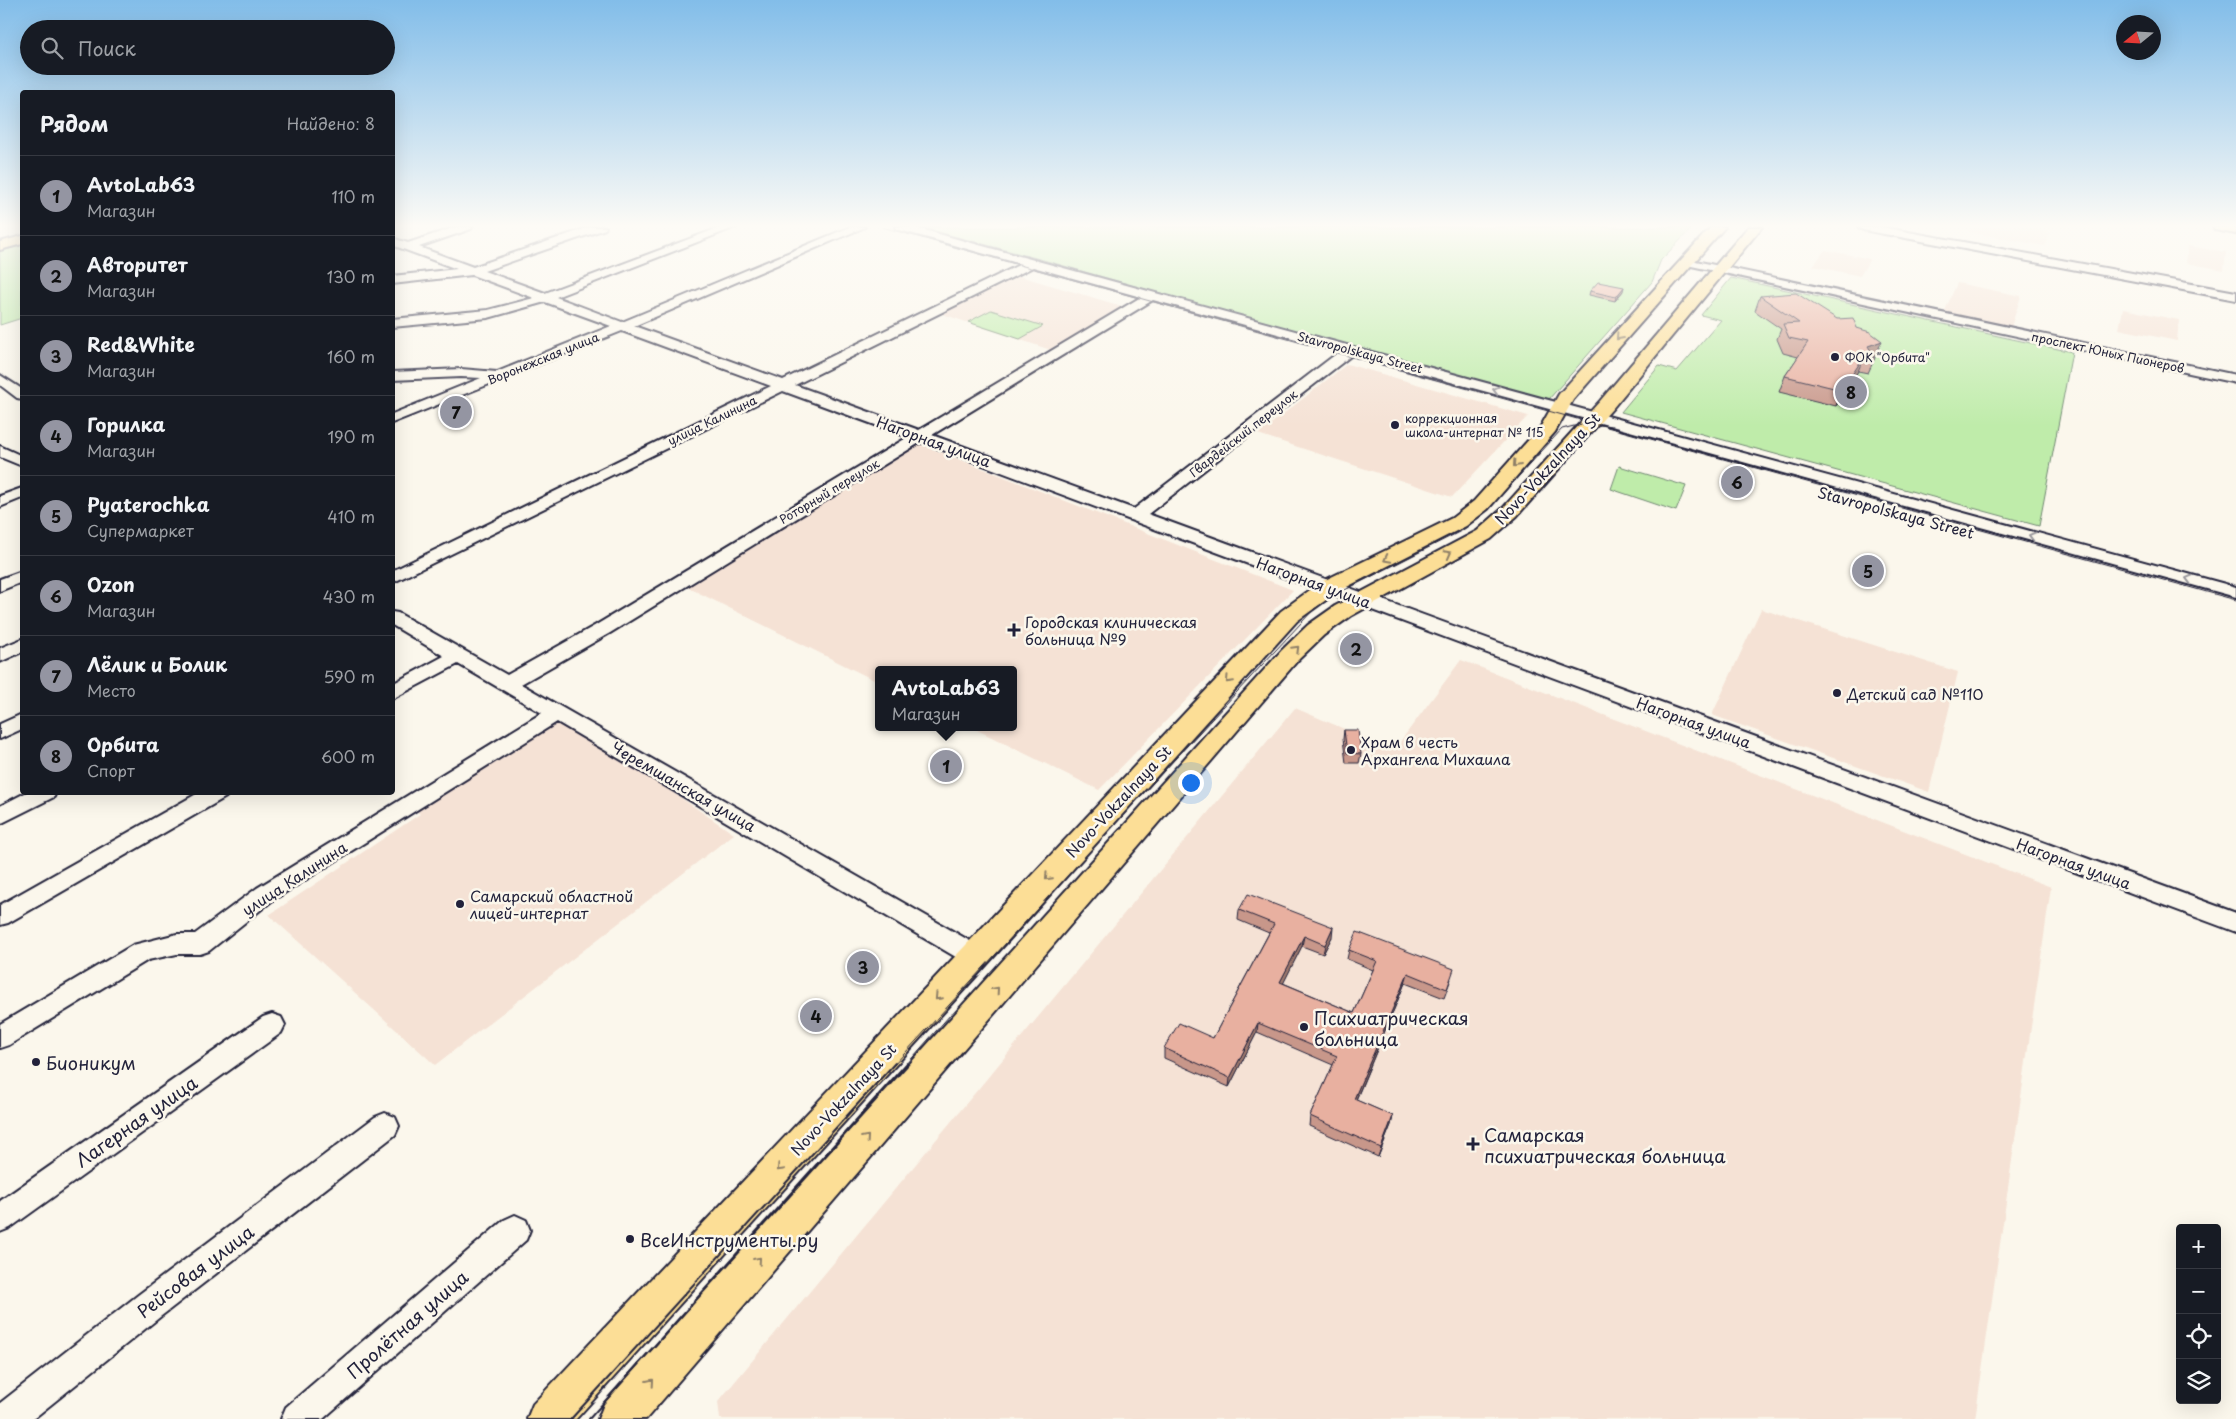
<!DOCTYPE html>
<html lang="ru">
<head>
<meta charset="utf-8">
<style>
  body { margin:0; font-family:"Playpen Sans",sans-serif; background:#20242c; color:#f1f3f6 }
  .controls { position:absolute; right:15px; bottom:15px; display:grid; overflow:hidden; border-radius:5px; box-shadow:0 5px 20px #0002 }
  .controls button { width:45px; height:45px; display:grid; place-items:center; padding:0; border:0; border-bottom:1px solid #363941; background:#171b24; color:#f1f3f6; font:25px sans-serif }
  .compass { position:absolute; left:2116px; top:15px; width:45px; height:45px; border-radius:50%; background:#171b24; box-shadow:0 5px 20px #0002; rotate:252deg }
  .you { position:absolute; left:1190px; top:782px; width:18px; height:18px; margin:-12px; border:4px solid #fff; border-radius:50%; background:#1a73e8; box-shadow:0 0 0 8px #1a73e833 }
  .badge { display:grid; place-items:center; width:32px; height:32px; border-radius:50%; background:#9495a2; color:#111; font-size:16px; font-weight:700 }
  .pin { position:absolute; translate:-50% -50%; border:2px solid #fff; box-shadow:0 1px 5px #0006 }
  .popup { position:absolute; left:875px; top:666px; width:142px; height:65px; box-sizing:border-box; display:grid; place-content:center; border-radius:5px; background:#171b24; filter:drop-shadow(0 1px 4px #0005); font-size:16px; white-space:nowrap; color:#9ea1a6 }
  .popup b { font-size:19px; color:#f1f3f6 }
  .popup::after { content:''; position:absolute; left:50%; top:100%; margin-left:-10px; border:10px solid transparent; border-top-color:#171b24 }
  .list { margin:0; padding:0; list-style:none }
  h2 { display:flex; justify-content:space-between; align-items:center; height:65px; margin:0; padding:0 20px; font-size:21px }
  h2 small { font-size:16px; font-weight:400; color:#9ea1a6 }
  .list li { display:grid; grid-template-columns:32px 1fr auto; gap:15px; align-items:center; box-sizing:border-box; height:80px; padding:0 20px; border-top:1px solid #363941 }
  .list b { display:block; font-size:19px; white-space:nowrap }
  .list p { margin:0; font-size:16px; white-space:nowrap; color:#9ea1a6 }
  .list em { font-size:16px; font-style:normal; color:#9ea1a6 }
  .icon { flex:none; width:28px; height:28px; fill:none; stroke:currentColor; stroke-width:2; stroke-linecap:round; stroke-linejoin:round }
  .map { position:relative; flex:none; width:2236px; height:1419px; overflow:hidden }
  .search { position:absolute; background:#171b24; box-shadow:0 5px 20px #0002; left:20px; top:20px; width:375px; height:55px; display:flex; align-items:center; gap:12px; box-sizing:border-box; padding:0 18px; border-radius:28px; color:#9ea1a6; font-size:19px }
  .panel { position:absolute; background:#171b24; box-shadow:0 5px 20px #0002; left:20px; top:90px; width:375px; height:705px; border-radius:5px }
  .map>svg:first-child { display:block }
  .built { fill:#f5e2d5 }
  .green { fill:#bfecaa; stroke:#708772 }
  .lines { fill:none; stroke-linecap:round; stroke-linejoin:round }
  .minor-casing { stroke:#22223b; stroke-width:4 }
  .major-casing { stroke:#22223b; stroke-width:4 }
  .minor { fill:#fbf7ec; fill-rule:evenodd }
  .major { fill:#fcde96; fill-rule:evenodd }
  .tram-far1 { stroke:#22223b; stroke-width:1 }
  .tram { stroke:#22223b; stroke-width:2 }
  .wall { fill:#c8978a; stroke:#22223b }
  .shaded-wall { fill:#a27b70; stroke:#22223b }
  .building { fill:#e8b0a0; stroke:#22223b }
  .oneway { stroke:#8f8068 }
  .oneway2 { stroke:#99979c }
  .poi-dot { fill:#22223b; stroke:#fbf7ec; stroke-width:2 }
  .labels { text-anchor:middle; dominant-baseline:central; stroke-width:5; stroke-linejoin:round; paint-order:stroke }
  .far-street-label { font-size:12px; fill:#22223b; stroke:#fbf7ec }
  .far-poi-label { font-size:12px; fill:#22223b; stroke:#fbf7ec; text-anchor:start }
  .street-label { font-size:15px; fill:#22223b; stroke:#fbf7ec }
  .poi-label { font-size:15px; fill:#22223b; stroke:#fbf7ec; text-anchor:start }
  .near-poi-label { font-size:18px; fill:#22223b; stroke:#fbf7ec; text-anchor:start }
  .near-street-label { font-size:18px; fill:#22223b; stroke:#fbf7ec }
</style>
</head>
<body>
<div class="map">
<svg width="2236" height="1419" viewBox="0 0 2236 1419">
  <rect width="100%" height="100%" fill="#fbf7ec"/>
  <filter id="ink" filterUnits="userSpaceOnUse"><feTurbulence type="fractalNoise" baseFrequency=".02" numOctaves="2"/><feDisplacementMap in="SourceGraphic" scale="10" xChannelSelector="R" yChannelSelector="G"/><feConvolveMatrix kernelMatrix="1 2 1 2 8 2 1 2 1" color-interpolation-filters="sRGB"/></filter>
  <g filter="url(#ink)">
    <path class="built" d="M1971 227H2022L2050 232 2045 246 1969 232Z
      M2188 246 2226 252 2224 270 2186 263Z
      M1825 250 1870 259 1860 276 1813 266Z
      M1016 275 1125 307 1051 350 939 313Z
      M1957 283 2021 296 2011 327 1944 313Z
      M2123 309 2179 320 2177 341 2119 329Z
      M1347 364 1528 416 1452 497 1258 434Z
      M920 444 1293 590 1099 790 971 727H1014V670H878V682L685 586Z
      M1761 609 1958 672 1929 792 1712 715Z
      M1461 660 2051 887 1975 1419H720L718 1402 1295 708 1394 750Z
      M556 713 734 834 435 1065 269 915 420 814 414 809Z"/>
    <path class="green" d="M920 227H1693L1661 260 1652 282 1549 399 1347 347 1047 261Z
      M22 245V318L0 325V251Z
      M1731 278 2072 352 2039 526 1621 412 1659 366 1677 371 1721 320 1701 315Z
      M991 310 1043 326 1020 339 968 322Z
      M1619 466 1686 486 1676 511 1611 489Z"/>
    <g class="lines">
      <g class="minor-casing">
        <path id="minor" d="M456 227H472L471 229 419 247 473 267 590 227H606L605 229 484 271 545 293 721 227H736L556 297 622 322 850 227H865L634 326 783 380 1021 264 896 229 895 227H913L2236 587V597L1352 355 1148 514 2236 913V932L921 442 610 633 521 684 984 949 987 956 984 963 975 966 966 963 557 722 273 900 209 951 200 954H177L148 960 9 1045 0 1048V1024L133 945 177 934H195L257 888 542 713 458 664 392 699V684L444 656 392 625V612L398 613 507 675 596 625 908 437 783 391 392 583V571L771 386 622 331 392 423V414L481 378 461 377 392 380V372L461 369 497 372 611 326 545 302 488 318 392 327V319L488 310 534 298 472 275 392 284V276L457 269 392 245V238L408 243ZM1033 267 1141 297 919 430 795 385ZM1153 300 1340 351 1134 509 932 435Z
          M1858 227H1881L2236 292V300L1863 230Z
          M1686 259 2236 375V383L1682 264 1680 262 1682 260Z
          M0 375 22 389V399L17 398 0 385Z
          M0 446 22 456V466L0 457Z
          M22 488V498L0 507V496Z
          M22 571V582L0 591V579Z
          M22 639V652L0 662V648Z
          M22 714V729L0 739V724Z
          M27 792H56L54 797 0 824V806Z
          M200 792H228L226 797 8 923 0 925V905Z
          M272 1014 281 1017 285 1025 281 1033 10 1228 0 1232V1201L263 1017Z
          M385 1113 395 1117 399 1126 395 1135 160 1317 33 1419H0V1403L138 1295 375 1117Z
          M515 1215 526 1220 530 1230 526 1240 323 1419H281L286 1407 504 1220Z"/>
      </g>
      <g class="major-casing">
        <path id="major" d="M1711 227H1725L1573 400 1555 432 1488 509 1466 526 1337 592 1297 621 576 1419H527L533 1404 1281 611 1321 582 1452 518 1474 501 1541 426 1559 394Z
          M1748 227H1762L1612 409 1517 516 1491 539 1351 616 1324 635 1298 660 646 1419H598L604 1404 1282 650 1308 625 1335 606 1477 531 1503 508 1600 401Z
          M2213 227H2236V234L2215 230Z
          M22 236V244L0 250V242Z"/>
      </g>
      <use href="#minor" class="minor"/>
      <use href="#major" class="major"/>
      <path class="tram-far1" d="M882 227 1588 422
        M1607 427 2236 600
        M894 1065C1034 913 1173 760 1314 609L1341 592 1463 530 1486 512 1562 429 1582 424 1613 426
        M906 1065 951 1014"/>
      <path class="tram" d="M571 1419 895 1063
        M589 1419 907 1063"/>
    </g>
    <path class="wall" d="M1590 291H1623L1615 301 1589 295Z
      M1760 296 1837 319 1857 328 1875 358 1868 373 1858 371 1836 406 1779 392 1785 376 1798 357 1783 353 1777 339 1781 329 1755 311Z
      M468 408 470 412 455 419 441 413 440 409Z
      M1344 730 1361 754 1359 763H1346L1343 739Z
      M1239 910 1332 937 1323 954 1302 946 1283 983 1354 1013 1373 970 1347 959 1349 950 1451 979 1444 998 1405 983 1356 1100 1393 1116 1391 1125 1378 1157 1309 1126 1310 1116 1333 1065 1257 1032 1229 1087 1164 1058V1048L1213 1038 1269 933 1238 920Z"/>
    <path class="shaded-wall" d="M1624 287 1623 291 1615 301 1616 297Z
      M1882 341 1875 356 1873 357 1865 355 1858 371 1836 406 1842 390 1868 346Z
      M468 408 470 412 455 419 453 415Z
      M1333 927 1332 937 1323 954 1325 945Z
      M1304 936 1302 946 1279 992 1280 982Z
      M1408 973 1405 983 1352 1109 1354 1099Z
      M1258 1023 1257 1032 1229 1087 1230 1078Z
      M1393 1116 1391 1125 1378 1157 1381 1148Z"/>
    <path class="building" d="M1598 282 1624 287 1616 297 1590 291Z
      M1796 293 1837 319 1853 318 1857 328 1870 332 1882 341 1868 346 1875 358 1865 355 1842 390 1785 376 1808 342 1789 338 1783 324 1799 323 1760 296Z
      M455 402 468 408 453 415 440 409Z
      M1344 730H1358L1361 754 1347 753Z
      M1248 894 1333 927 1325 945 1304 936 1280 982 1354 1013 1377 961 1349 950 1357 932 1454 969 1447 989 1408 973 1354 1099 1393 1116 1381 1148 1310 1116 1337 1056 1258 1023 1230 1078 1164 1048 1179 1023 1213 1038 1274 924 1239 910Z"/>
    <defs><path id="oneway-chevron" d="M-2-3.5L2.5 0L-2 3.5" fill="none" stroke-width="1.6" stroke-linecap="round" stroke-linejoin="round" transform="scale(1.25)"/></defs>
    <g class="oneway">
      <use href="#oneway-chevron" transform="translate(1619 337) rotate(132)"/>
      <use href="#oneway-chevron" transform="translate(1516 464) rotate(131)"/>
      <use href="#oneway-chevron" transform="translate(1448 554) rotate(-28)"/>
      <use href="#oneway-chevron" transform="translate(1387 559) rotate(153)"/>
      <use href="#oneway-chevron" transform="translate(1296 649) rotate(-45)"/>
      <use href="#oneway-chevron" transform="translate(1229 680) rotate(133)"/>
      <use href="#oneway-chevron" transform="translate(1048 877) rotate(133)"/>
      <use href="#oneway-chevron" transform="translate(996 990) rotate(-49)"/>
      <use href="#oneway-chevron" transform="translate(938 997) rotate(133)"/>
      <use href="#oneway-chevron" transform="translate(866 1138) rotate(-49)"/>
      <use href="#oneway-chevron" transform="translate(780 1168) rotate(133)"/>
      <use href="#oneway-chevron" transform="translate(758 1260) rotate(-49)"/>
      <use href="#oneway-chevron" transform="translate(651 1382) rotate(-49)"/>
    </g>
    <g class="oneway2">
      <use href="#oneway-chevron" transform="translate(1496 390) rotate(-165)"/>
      <use href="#oneway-chevron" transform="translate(2032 536) rotate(-165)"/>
      <use href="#oneway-chevron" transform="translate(2189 579) rotate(-165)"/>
    </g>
  </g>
  <linearGradient id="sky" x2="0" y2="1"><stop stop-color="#82bde9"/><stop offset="0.53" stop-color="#fdfbf6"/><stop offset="1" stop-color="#fdfbf6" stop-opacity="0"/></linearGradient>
  <rect width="2236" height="426" fill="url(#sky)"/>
  <g class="poi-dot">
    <circle cx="1835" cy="357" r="5"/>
    <circle cx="1395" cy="425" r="5"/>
    <path d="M1011.5 622.5h5v5h5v5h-5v5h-5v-5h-5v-5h5z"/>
    <circle cx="1837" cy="693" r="5"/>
    <circle cx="1351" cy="750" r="5"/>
    <circle cx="460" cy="904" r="5"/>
    <circle cx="1304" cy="1027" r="5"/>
    <circle cx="36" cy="1062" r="5"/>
    <path d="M1470.5 1136.5h5v5h5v5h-5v5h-5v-5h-5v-5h5z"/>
    <circle cx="630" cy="1239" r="5"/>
  </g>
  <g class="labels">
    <g class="far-street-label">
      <text transform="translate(1360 352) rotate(15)">Stavropolskaya Street</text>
      <text transform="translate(2108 352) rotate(12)">проспект Юных Пионеров</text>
      <text transform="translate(543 358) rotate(-22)">Воронежская улица</text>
      <text transform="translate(712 420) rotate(-26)">улица Калинина</text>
      <text transform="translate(1243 433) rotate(-38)">Гвардейский переулок</text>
      <text transform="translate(829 491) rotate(-31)">Роторный переулок</text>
    </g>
    <g class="far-poi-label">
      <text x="1845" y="357">ФОК "Орбита"</text>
      <text x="1405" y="418">коррекционная<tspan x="1405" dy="14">школа-интернат № 115</tspan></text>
    </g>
    <g class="street-label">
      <text transform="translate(934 441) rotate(20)">Нагорная улица</text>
      <text transform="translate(1547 468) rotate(-47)">Novo-Vokzalnaya St</text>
      <text transform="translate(1896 512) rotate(15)">Stavropolskaya Street</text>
      <text transform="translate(1314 582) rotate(20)">Нагорная улица</text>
      <text transform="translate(1694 722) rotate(20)">Нагорная улица</text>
      <text transform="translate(684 786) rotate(30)">Черемшанская улица</text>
      <text transform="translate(1118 801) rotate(-47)">Novo-Vokzalnaya St</text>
      <text transform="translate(2074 863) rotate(20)">Нагорная улица</text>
      <text transform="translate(294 878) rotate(-33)">улица Калинина</text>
      <text transform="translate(843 1099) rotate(-47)">Novo-Vokzalnaya St</text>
    </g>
    <g class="poi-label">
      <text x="1025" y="621">Городская клиническая<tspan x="1025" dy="17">больница №9</tspan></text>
      <text x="1847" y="693">Детский сад №110</text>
      <text x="1361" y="741">Храм в честь<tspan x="1361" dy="17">Архангела Михаила</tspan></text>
      <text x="470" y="895">Самарский областной<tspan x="470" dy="17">лицей-интернат</tspan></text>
    </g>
    <g class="near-poi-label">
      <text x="1314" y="1017">Психиатрическая<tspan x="1314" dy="21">больница</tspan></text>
      <text x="46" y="1062">Бионикум</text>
      <text x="1484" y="1134">Самарская<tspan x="1484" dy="21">психиатрическая больница</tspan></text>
      <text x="640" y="1239">ВсеИнструменты.ру</text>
    </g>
    <g class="near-street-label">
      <text transform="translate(136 1121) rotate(-35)">Лагерная улица</text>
      <text transform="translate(195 1271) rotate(-37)">Рейсовая улица</text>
      <text transform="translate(407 1324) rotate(-41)">Пролётная улица</text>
    </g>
  </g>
</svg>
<div class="controls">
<button>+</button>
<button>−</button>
<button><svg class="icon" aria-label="locate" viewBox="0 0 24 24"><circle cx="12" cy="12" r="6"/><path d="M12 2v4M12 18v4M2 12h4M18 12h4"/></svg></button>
<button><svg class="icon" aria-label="layers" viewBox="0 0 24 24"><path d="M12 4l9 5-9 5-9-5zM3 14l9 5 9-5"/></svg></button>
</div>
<svg class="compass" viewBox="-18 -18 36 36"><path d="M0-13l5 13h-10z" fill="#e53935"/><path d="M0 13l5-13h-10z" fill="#9ea1a6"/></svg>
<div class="you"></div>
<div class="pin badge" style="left:946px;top:766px">1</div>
<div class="popup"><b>AvtoLab63</b>Магазин</div>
<div class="pin badge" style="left:1356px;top:649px">2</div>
<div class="pin badge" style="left:863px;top:967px">3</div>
<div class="pin badge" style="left:816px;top:1016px">4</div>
<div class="pin badge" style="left:1868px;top:571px">5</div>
<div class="pin badge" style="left:1737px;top:482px">6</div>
<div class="pin badge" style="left:456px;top:412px">7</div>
<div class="pin badge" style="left:1851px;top:392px">8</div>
<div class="search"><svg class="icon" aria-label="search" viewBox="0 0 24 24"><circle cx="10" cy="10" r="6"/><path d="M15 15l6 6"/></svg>Поиск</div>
<section class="panel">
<h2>Рядом<small>Найдено: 8</small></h2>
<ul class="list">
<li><span class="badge">1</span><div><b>AvtoLab63</b><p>Магазин</p></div><em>110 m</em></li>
<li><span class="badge">2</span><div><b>Авторитет</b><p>Магазин</p></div><em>130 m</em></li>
<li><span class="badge">3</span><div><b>Red&amp;White</b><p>Магазин</p></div><em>160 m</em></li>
<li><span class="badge">4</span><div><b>Горилка</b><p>Магазин</p></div><em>190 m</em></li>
<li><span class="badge">5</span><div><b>Pyaterochka</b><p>Супермаркет</p></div><em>410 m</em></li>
<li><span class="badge">6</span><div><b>Ozon</b><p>Магазин</p></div><em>430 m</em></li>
<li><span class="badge">7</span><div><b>Лёлик и Болик</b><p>Место</p></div><em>590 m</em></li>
<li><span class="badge">8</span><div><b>Орбита</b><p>Спорт</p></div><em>600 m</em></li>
</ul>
</section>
</div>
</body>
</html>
